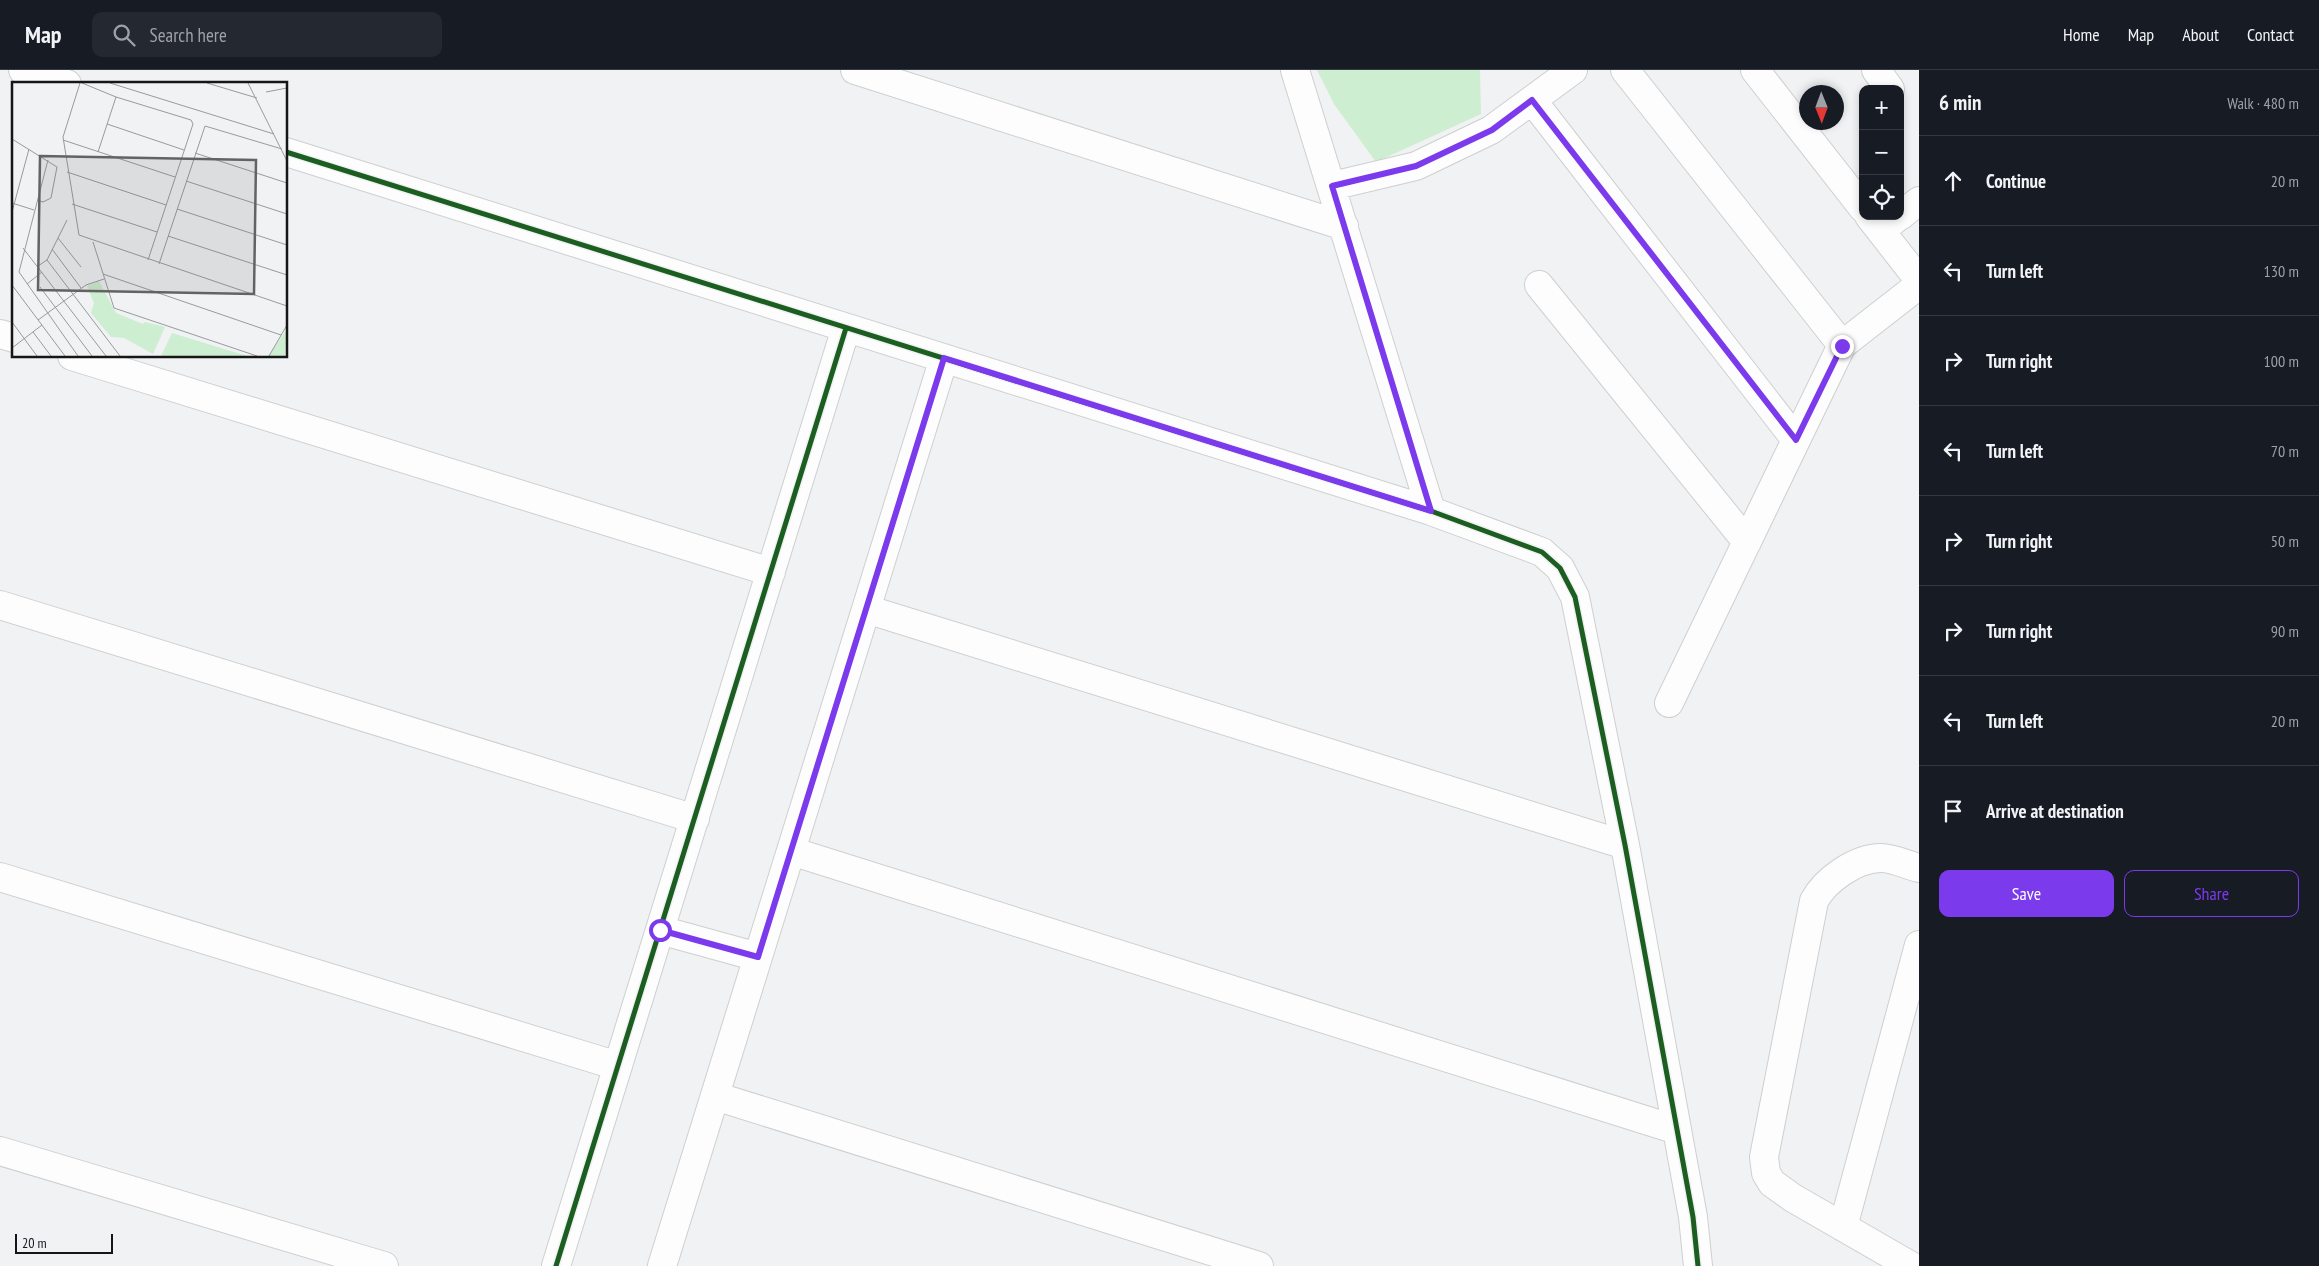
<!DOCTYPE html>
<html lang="en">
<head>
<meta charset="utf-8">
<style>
  body { margin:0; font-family:"PT Sans Narrow",sans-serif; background:#242831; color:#f1f3f6 }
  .controls { position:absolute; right:15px; top:15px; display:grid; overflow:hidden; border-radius:10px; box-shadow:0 2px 8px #0003 }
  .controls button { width:45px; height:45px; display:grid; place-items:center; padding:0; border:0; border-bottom:1px solid #363941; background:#171b24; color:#f1f3f6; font:25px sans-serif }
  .compass { position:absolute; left:1799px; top:15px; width:45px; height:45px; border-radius:50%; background:#171b24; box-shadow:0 2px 8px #0003; rotate:179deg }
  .scale { position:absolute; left:15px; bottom:12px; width:98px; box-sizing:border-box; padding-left:5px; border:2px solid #161617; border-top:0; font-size:14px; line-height:18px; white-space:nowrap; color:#161617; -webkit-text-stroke:4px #f0f1f5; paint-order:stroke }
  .stop { position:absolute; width:15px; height:15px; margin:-11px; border:4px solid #7c3aed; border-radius:50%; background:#fff }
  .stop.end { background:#7c3aed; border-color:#fff; box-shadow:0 1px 5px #0008 }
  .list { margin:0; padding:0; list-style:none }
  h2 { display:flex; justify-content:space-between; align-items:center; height:65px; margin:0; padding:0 20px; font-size:21px }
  h2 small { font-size:16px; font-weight:400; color:#9ea1a6 }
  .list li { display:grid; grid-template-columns:32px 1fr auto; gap:15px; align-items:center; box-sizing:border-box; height:90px; padding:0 20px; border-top:1px solid #363941 }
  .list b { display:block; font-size:19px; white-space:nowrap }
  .list em { font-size:16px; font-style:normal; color:#9ea1a6 }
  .actions { display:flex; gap:10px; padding:15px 20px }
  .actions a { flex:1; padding:11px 0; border:1px solid #7c3aed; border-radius:10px; text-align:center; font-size:18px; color:#7c3aed }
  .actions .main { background:#7c3aed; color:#fff }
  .icon { flex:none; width:28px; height:28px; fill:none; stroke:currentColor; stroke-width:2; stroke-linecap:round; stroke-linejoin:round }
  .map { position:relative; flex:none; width:1919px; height:1196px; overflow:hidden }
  header { display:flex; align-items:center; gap:30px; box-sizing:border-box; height:70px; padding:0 25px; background:#171b24; border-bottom:1px solid #363941 }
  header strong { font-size:24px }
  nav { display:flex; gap:28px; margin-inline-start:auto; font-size:18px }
  .search { width:350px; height:45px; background:#242831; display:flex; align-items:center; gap:12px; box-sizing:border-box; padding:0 18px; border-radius:10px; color:#9ea1a6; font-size:19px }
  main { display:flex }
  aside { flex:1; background:#171b24 }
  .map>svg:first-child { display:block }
  .green { fill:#cdeed0 }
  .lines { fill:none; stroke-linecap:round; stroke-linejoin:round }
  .minor-casing { stroke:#cecfd0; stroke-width:30 }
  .minor { stroke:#fdfdfd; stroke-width:28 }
  .cycleway-casing { stroke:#f0f1f5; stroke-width:8 }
  .cycleway { stroke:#1b5e20; stroke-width:5 }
  .route { stroke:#7c3aed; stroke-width:6 }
  .inset-road { fill:none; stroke:#999a9c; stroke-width:1 }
  .view { fill:#636364; fill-opacity:0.15; stroke:#636364; stroke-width:2.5 }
  .inset-edge { fill:none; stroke:#161617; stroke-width:2.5 }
</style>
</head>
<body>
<header>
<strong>Map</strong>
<div class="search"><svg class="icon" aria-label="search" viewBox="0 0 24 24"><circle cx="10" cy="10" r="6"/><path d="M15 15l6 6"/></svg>Search here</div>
<nav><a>Home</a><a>Map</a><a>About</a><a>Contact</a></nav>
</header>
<main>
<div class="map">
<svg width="1919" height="1196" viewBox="0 0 1919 1196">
  <rect width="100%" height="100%" fill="#f1f2f4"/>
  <path class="green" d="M1317 0H1480L1481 44 1376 92 1334 34Z"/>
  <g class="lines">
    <g class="minor-casing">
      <path id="minor" d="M23 0 67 14
        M855 0 1344 156
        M1295 0 1431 441
        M1625 0 1842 275
        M1755 0 1863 138
        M1876 0 1890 19
        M1532 30 1796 370
        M286 82 1431 441 1542 482 1560 498 1575 527 1625 775 1693 1147 1698 1196
        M1332 116 1416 96 1491 60 1573 0
        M1869 146 1919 210
        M1900 146 1919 131
        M1881 161 1899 146
        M1539 215 1747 472
        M0 264 14 268
        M72 286 771 502
        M0 535 695 749
        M866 539 1625 775
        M1669 633 1842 275 1919 215
        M791 781 1677 1060
        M0 807 618 996
        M660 860 758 887
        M715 1026 1259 1196
        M0 1081 384 1196
        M1843 1157 1919 875
        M556 1196 846 258
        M662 1196 944 288
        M1911 1196 1793 1128 1772 1113 1766 1103 1764 1087 1814 831C1825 810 1856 788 1881 788 1893 788 1907 795 1919 798"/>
    </g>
    <use href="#minor" class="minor"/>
    <g class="cycleway-casing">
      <path id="cycleway" d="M286 82 1431 441 1542 482 1560 498 1575 527 1625 775 1693 1147 1698 1196
        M556 1196 846 258"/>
    </g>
    <use href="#cycleway" class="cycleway"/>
  </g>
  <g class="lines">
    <path class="route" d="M660 860 758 887 944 288 1431 441 1332 116 1416 96 1492 60 1532 30 1796 370 1842 276"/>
  </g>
  <g transform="translate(12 12)">
    <rect width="275" height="275" fill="#f1f2f4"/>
    <path d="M87 199 104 231 131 242 133 240 153 245 141 272 112 256 99 255 79 231 82 221 75 204ZM275 247 273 274H256ZM160 251 235 274H149Z" fill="#cdeed0"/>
    <path class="inset-road" d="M68 1 51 55 67 153 275 224M70 1 104 15 179 38 181 42 136 178M98 1 262 52M195 1 245 16M236 1 275 79M254 10 275 6M95 42 172 68M0 57 45 85 39 116 31 120 25 118M51 58 163 95M86 70 104 15M183 71 275 101M36 78 7 190 66 274M55 90 154 123M174 99 275 132M0 121 22 128M60 122 145 150M165 127 275 163M0 130 17 67M156 154 275 193M46 156 69 185M81 160 102 226 245 274M11 166 94 274M40 167 69 206M35 178 108 274M147 182 193 44 270 67M26 184 35 178 55 138M91 192 269 253M15 202 30 190M0 203 53 274M28 205 80 274M26 238 74 203 92 197M0 240 25 274M21 250 39 274M0 266 30 243M257 274 275 243"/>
    <path class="view" d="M28 74 244 78 242 212 26 208Z"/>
    <rect width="275" height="275" class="inset-edge"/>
  </g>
</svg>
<div class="controls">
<button>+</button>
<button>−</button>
<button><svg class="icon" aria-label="locate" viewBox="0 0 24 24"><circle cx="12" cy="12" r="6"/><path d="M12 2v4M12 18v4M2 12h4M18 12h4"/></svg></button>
</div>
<svg class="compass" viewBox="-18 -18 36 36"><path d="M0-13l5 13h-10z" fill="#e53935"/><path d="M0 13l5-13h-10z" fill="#9ea1a6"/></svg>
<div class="scale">20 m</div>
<div class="stop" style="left:660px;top:860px"></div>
<div class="stop end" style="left:1842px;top:276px"></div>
</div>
<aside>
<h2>6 min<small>Walk · 480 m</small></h2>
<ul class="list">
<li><svg class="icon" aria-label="ahead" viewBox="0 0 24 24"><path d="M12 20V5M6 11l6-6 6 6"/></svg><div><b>Continue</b></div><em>20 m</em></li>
<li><svg class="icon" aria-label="left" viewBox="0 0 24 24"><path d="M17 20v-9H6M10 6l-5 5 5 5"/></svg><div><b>Turn left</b></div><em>130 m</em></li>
<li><svg class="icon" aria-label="right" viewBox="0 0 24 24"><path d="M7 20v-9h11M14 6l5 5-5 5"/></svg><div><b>Turn right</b></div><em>100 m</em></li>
<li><svg class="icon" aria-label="left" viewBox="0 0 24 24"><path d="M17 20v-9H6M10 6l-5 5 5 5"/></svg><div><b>Turn left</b></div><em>70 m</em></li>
<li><svg class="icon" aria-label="right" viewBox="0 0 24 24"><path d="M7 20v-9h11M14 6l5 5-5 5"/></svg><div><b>Turn right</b></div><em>50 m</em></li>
<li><svg class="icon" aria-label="right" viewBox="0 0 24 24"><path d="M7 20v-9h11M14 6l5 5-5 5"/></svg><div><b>Turn right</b></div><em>90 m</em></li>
<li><svg class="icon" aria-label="left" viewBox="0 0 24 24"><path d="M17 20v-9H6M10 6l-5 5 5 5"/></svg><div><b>Turn left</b></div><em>20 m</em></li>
<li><svg class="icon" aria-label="arrive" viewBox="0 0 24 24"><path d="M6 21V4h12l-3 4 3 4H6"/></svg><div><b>Arrive at destination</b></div></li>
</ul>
<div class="actions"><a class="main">Save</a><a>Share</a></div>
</aside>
</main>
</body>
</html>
